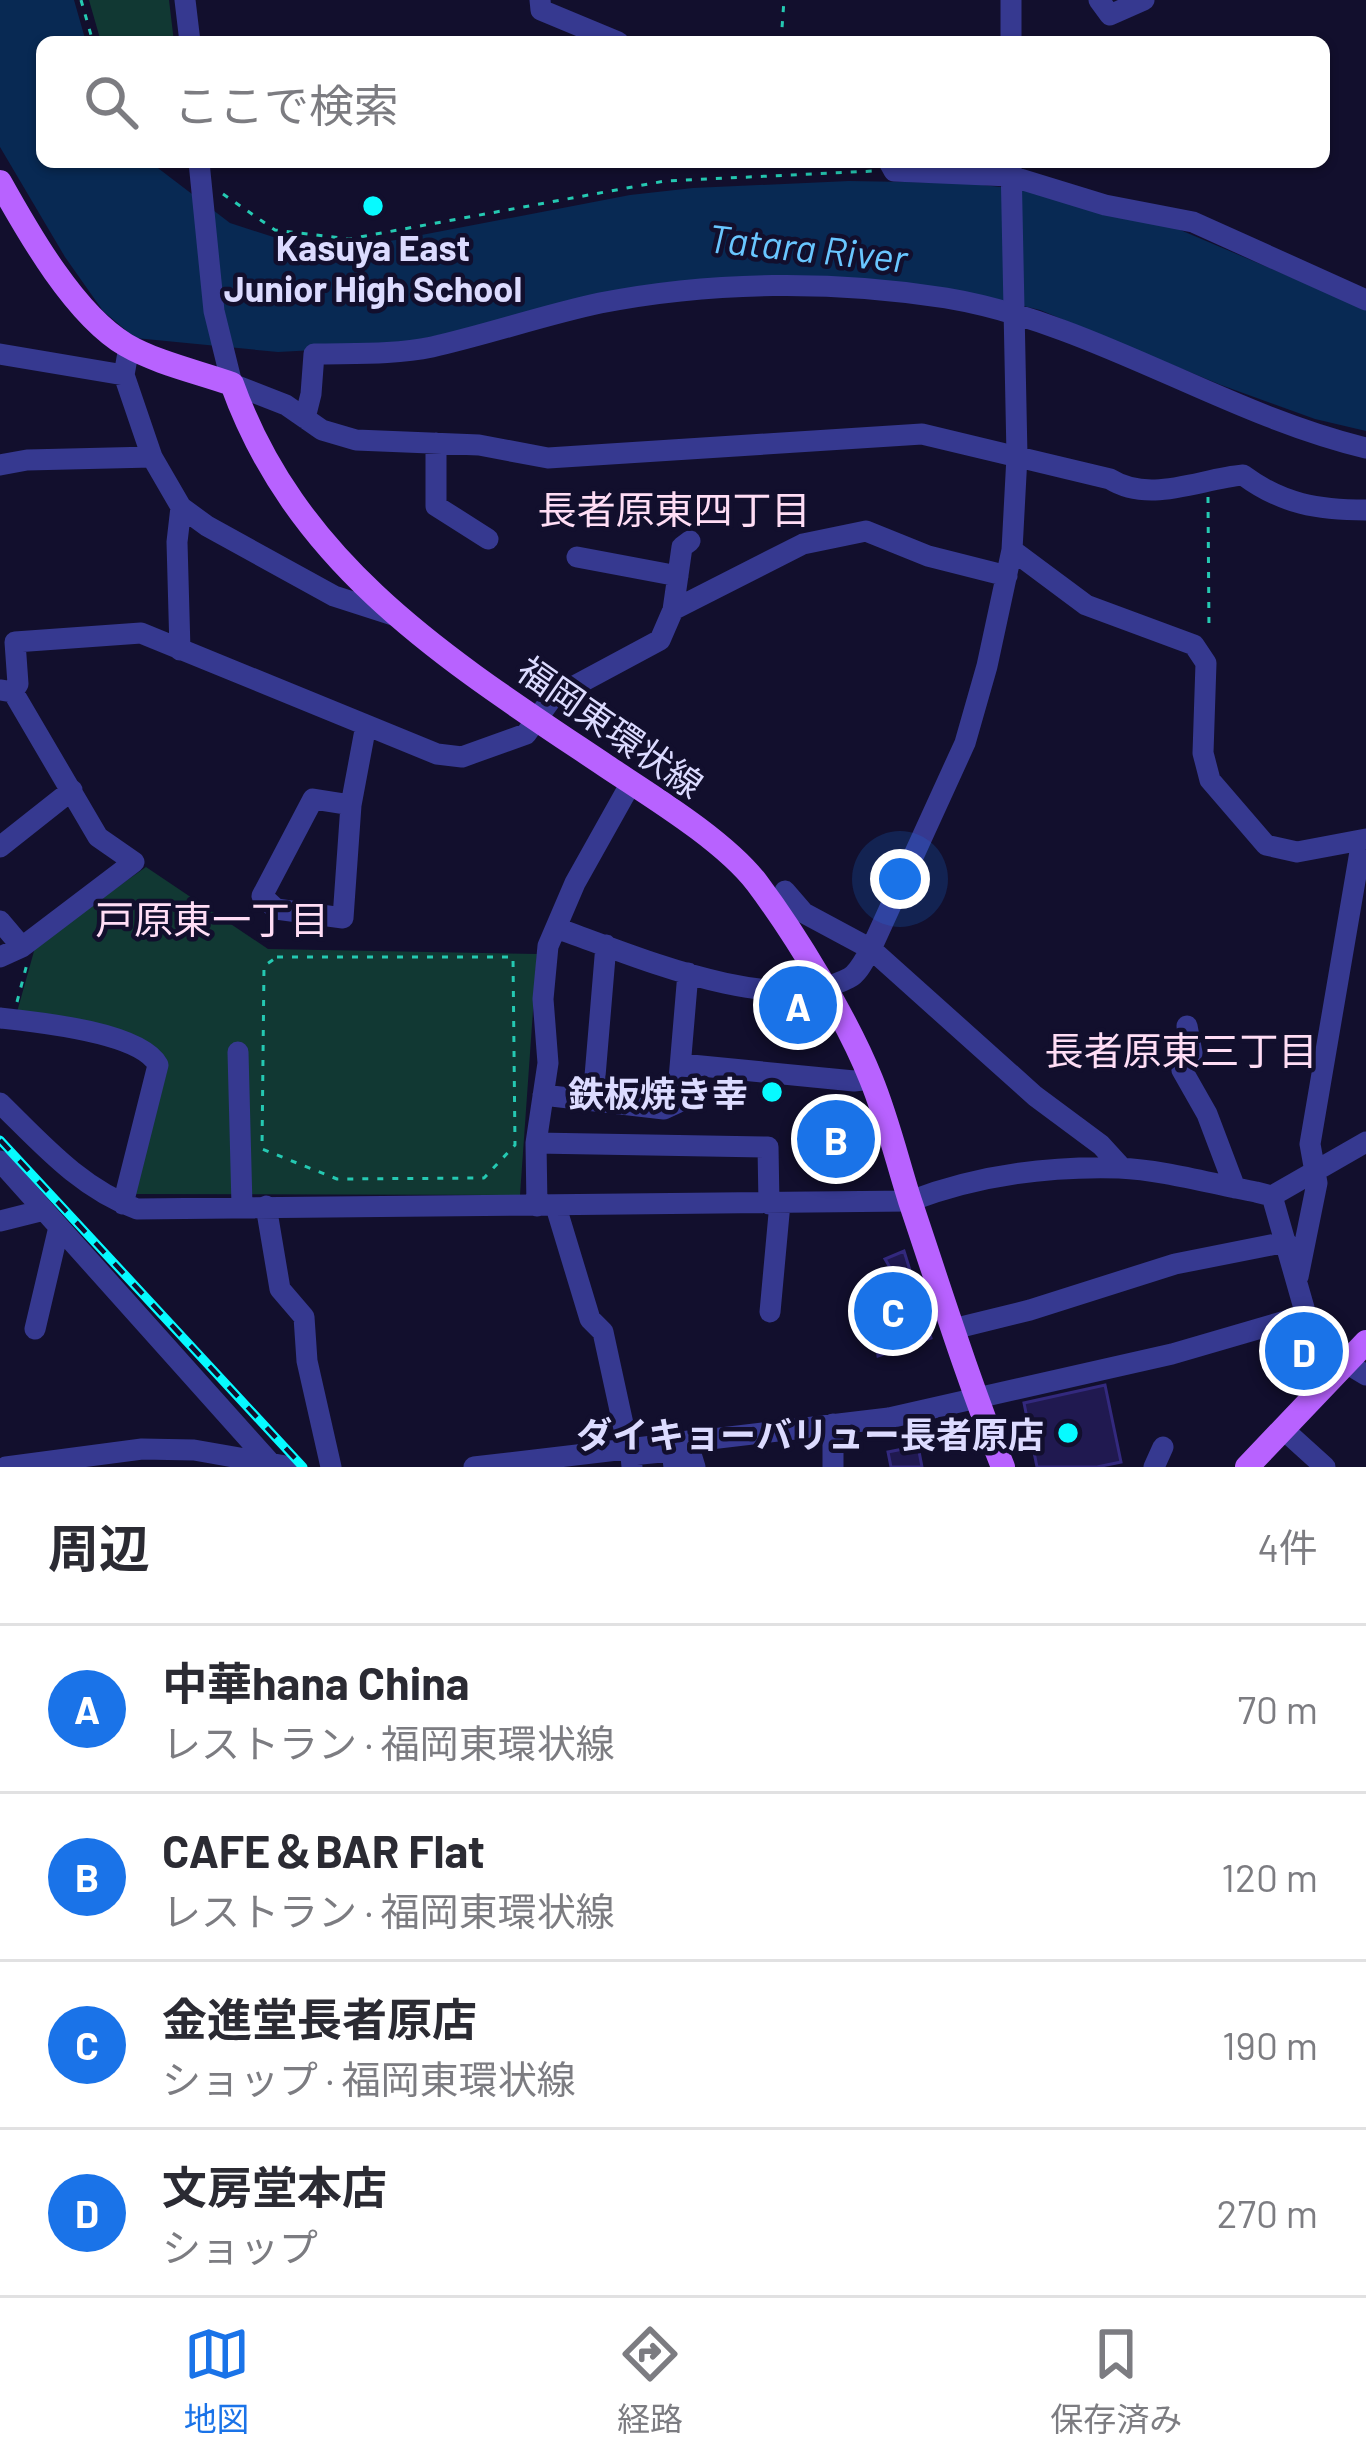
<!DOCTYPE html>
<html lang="ja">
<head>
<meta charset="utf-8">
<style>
  body { margin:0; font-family:Barlow,"Noto Sans JP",sans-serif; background:#f2f2f3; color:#2b2b33 }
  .you { position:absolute; left:900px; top:879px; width:42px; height:42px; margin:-30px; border:9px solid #fff; border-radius:50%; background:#1a73e8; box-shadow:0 0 0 18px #1a73e833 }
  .badge { display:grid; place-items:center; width:78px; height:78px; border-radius:50%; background:#1a73e8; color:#fff; font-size:39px; font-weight:700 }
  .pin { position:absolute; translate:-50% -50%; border:6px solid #fff; box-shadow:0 3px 12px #0006 }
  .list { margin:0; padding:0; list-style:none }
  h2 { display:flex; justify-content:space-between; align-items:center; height:156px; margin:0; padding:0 48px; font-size:51px }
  h2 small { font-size:39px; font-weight:400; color:#7c7c81 }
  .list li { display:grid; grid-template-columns:78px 1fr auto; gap:36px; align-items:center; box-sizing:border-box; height:168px; padding:0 48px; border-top:3px solid #e1e1e2 }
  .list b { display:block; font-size:45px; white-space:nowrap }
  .list p { margin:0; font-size:39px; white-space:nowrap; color:#7c7c81 }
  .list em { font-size:39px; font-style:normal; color:#7c7c81 }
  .icon { flex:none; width:66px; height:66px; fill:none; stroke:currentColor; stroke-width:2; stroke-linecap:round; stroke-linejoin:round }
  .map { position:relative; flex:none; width:1366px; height:1467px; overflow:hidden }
  .search { position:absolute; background:#fff; box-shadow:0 3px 9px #0004; left:36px; right:36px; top:36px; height:132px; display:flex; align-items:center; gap:30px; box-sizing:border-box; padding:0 42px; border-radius:18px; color:#7c7c81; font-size:45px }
  .sheet { height:828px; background:#fff }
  nav { display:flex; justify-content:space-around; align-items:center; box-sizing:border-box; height:168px; border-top:3px solid #e1e1e2; background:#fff; font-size:33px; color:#7c7c81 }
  nav a { display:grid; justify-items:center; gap:6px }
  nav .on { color:#1a73e8 }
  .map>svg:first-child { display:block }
  .green { fill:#113833 }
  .water { fill:#082953 }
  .building { fill:#201950; stroke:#33297e; stroke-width:3 }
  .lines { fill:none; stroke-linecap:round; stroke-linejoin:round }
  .path { stroke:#25c9b2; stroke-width:3; stroke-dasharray:6 9; stroke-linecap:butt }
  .minor { stroke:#363990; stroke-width:21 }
  .major { stroke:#b862ff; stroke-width:24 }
  .rail-casing { stroke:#07faff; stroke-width:9 }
  .rail { stroke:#120f2d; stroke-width:4.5; stroke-dasharray:14; stroke-linecap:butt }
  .poi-dot { fill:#07faff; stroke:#120f2d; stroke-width:4.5 }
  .labels { text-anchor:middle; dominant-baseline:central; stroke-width:9; stroke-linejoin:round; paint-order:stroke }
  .poi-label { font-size:36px; font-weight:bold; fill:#dcdbff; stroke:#120f2d; text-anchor:end }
  .street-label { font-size:36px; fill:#dcdbff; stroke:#120f2d }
  .water-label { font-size:39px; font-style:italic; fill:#69c6ff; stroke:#120f2d }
  .neighbourhood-label { font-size:39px; fill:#ffddf5; stroke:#120f2d }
</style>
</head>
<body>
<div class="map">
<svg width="1366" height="1467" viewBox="0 0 1366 1467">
  <rect width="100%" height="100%" fill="#120f2d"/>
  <path class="green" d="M89 0H169L174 42H101Z
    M146 867 268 949 537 954 520 1195 132 1194 164 1059 17 1012 36 944Z"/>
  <path class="water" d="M0 0H74L86 42H42V162H150L230 223 292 243 312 245 364 246 630 195 693 188 849 181 965 183 1027 190 1178 229 1366 309V431L1315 419 1221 385 1040 310 990 298 815 277 480 326 390 346 278 352 135 338 103 311 65 257 0 147Z"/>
  <path class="building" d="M904 1251 931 1338 878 1356 866 1280 892 1271 885 1259Z
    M1105 1385 1121 1462 1097 1467H1037L1024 1403Z
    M918 1446 922 1467H891L888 1452Z"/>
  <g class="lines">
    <path class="path" d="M81 0 93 42
      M781 42 784 0
      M223 194 275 230 349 239 665 181 874 171
      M1208 497 1209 632
      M277 957H513L515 1145 484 1178 337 1179 262 1149 264 966Z
      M17 1002 27 964"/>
    <path class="minor" d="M185 0 190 42
      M540 0 541 10 618 42
      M1099 0 1110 15 1144 0
      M1011 42V0
      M199 162 214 311 232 384 286 405 322 430 356 440 479 445 548 458 922 434 1110 479C1150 504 1199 479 1243 475 1282 504 1318 510 1366 510
      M889 162 894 171 1010 176 1105 205 1193 222 1366 300
      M129 347 124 375 152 457 181 507 207 526 334 596 393 615
      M0 354 124 375
      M305 418 311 394 314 354C353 353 394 355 432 347 489 334 544 315 600 303 712 281 834 280 946 298 1095 323 1221 413 1366 448
      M436 443V506L488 539
      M0 465 27 460 152 457
      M1012 550 1086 605 1194 645 1206 663 1203 753 1210 780 1266 845 1297 852 1366 839
      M577 557 678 576
      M673 610 682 547 690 541
      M180 650 177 542 181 507
      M0 690 13 692 18 684 15 642 141 633 437 754 462 757 526 734 552 698 660 640 673 610 803 544 866 531 928 556 1007 576
      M351 805 313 799 262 896 276 909 343 918 351 805 366 725
      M0 847 72 790
      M785 891 804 913 871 949 1035 1096 1101 1145 1122 1168
      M0 921 22 947
      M556 928C631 954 773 1018 849 978 859 973 865 958 871 949L965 743 987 666 1012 550 1017 456 1011 162
      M0 957 22 947 134 862 98 837 13 692
      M0 1018C37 1022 140 1032 158 1065L123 1204
      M1187 1026 1192 1053 1182 1070 1207 1114 1235 1188
      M238 1052 242 1206
      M681 1064 854 1081 871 1079
      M543 1095 664 1109 677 1103 688 973
      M593 1100 606 945
      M0 1103C42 1144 80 1188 137 1209L910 1201C976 1176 1049 1166 1119 1168 1164 1170 1212 1184 1256 1192L1272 1196 1306 1315 1346 1363 1366 1375
      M536 1143 768 1147 769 1204
      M0 1161 274 1467
      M1272 1196 1366 1142
      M266 1206 280 1289 304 1317 307 1361 331 1467
      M537 1206 536 1143 548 1063 543 999 548 946 575 883 631 783
      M556 1207 590 1319 603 1332 628 1447
      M0 1221 44 1210
      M1298 1277 1317 1183 1310 1144 1362 840
      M770 1312 780 1203
      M35 1329 59 1227
      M953 1329 1030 1310 1175 1264 1286 1242
      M833 1424V1467
      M1283 1429 1325 1467
      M687 1441 695 1467
      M6 1467 142 1449 194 1450 291 1467
      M474 1467 889 1418 1172 1354 1306 1315
      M632 1467 631 1455 672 1451 674 1467
      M1154 1467 1163 1447"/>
    <path class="major" d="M0 182C29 234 75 315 126 345 157 363 198 372 232 384 298 568 451 662 606 766 651 796 724 840 757 883 796 935 847 1019 871 1079 887 1118 897 1160 910 1201 940 1290 968 1380 1003 1467
      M1247 1467 1366 1342"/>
    <g class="rail-casing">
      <path id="rail" d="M0 1140 303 1467"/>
    </g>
    <use href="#rail" class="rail"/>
  </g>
  <g class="poi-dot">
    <circle cx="373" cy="206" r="12"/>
    <circle cx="772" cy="1092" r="12"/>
    <circle cx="1068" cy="1433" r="12"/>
  </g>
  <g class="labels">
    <g class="poi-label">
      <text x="373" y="246" text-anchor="middle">Kasuya East<tspan x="373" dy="41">Junior High School</tspan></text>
      <text x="748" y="1092">鉄板焼き幸</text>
      <text x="1044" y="1433">ダイキョーバリュー長者原店</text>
    </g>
    <g class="street-label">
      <text transform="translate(611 726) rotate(35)">福岡東環状線</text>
    </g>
    <g class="water-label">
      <text transform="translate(808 247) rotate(6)">Tatara River</text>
    </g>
    <g class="neighbourhood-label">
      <text x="674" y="508">長者原東四丁目</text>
      <text x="212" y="918">戸原東一丁目</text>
      <text x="1181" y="1049">長者原東三丁目</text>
    </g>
  </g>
</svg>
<div class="you"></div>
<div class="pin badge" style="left:798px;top:1005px">A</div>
<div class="pin badge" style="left:836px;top:1139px">B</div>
<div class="pin badge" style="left:893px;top:1311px">C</div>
<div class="pin badge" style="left:1304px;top:1351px">D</div>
<div class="search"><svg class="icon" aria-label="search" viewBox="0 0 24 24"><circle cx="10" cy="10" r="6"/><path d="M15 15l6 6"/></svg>ここで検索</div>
</div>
<section class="sheet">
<h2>周辺<small>4件</small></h2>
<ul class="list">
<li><span class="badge">A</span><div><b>中華hana China</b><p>レストラン · 福岡東環状線</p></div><em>70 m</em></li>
<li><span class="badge">B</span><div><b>CAFE＆BAR Flat</b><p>レストラン · 福岡東環状線</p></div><em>120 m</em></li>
<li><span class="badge">C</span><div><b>金進堂長者原店</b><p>ショップ · 福岡東環状線</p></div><em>190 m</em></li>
<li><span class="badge">D</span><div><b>文房堂本店</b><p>ショップ</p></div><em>270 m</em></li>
</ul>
</section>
<nav>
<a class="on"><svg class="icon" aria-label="map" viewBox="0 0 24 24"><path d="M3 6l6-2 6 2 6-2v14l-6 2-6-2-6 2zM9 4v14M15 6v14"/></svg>地図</a>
<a><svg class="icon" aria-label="directions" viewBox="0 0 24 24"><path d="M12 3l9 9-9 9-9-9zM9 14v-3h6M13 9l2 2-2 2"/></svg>経路</a>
<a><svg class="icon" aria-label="saved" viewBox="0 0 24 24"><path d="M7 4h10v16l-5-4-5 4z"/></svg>保存済み</a>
</nav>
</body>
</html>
